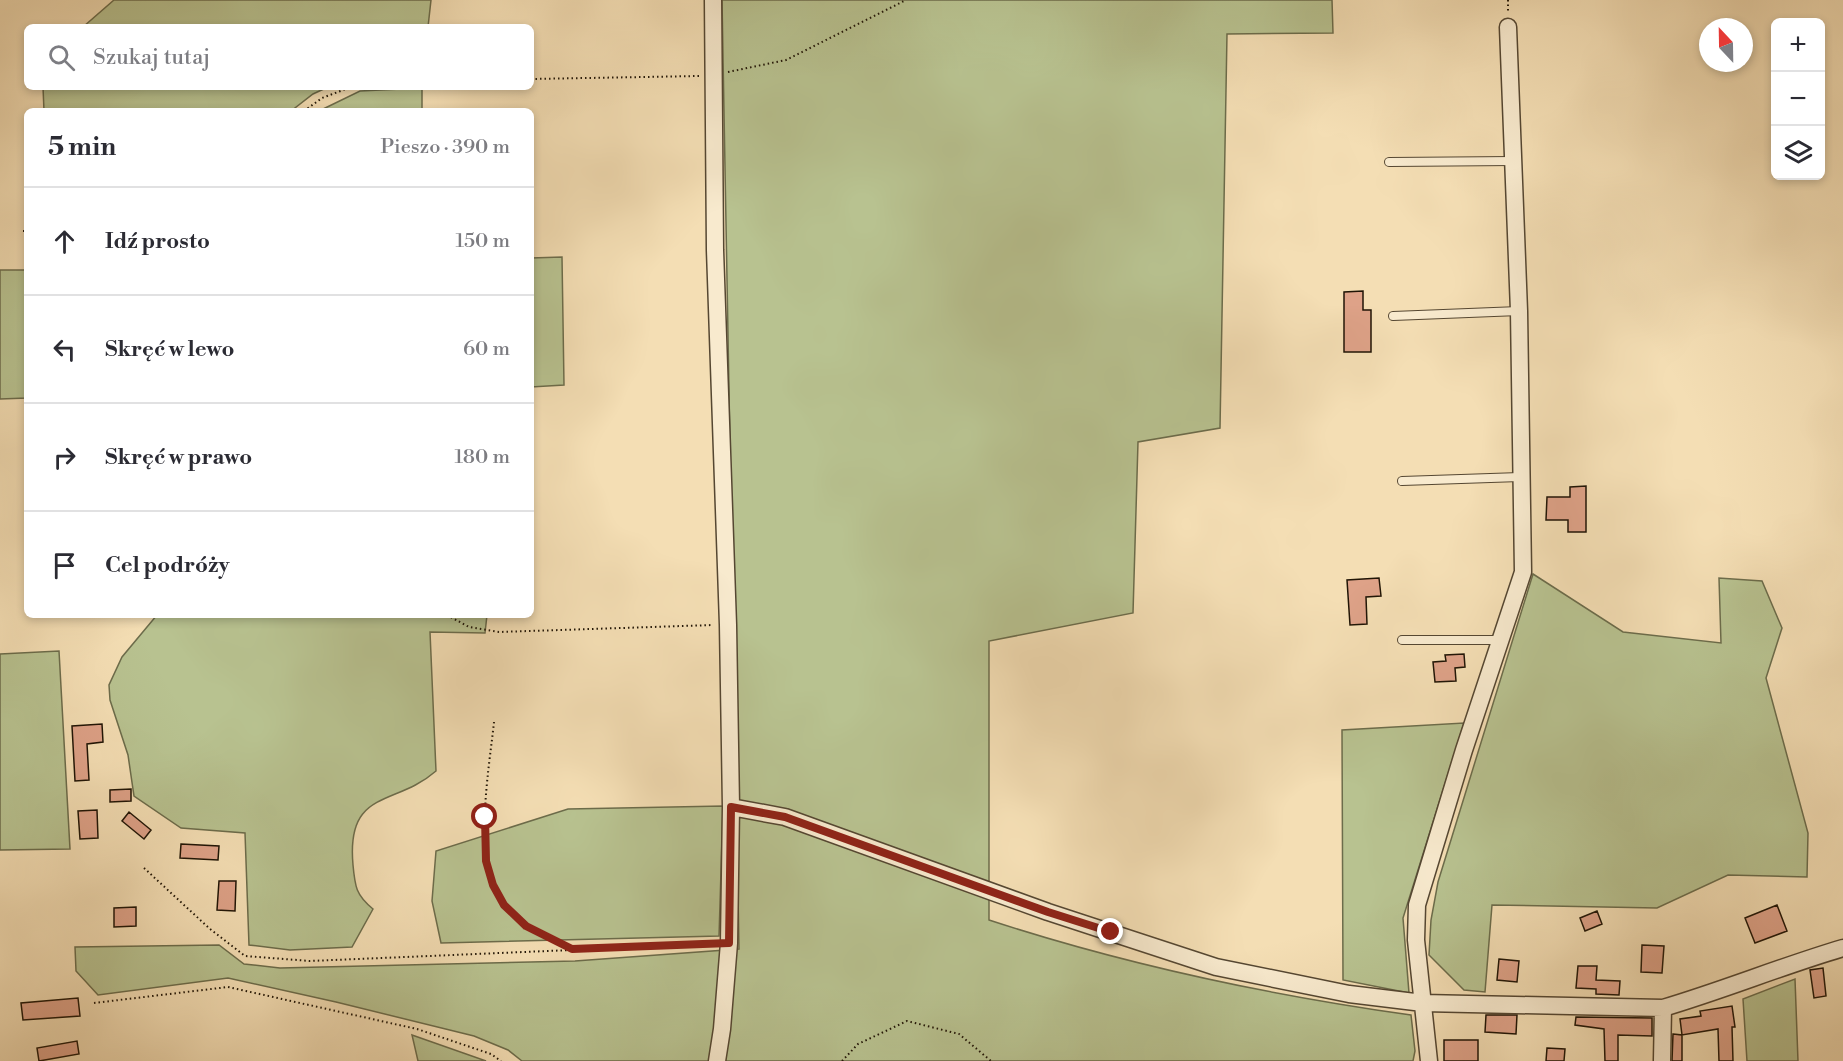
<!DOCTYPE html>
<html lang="pl">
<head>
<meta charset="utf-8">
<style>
  body { margin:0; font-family:"Libre Bodoni",serif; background:#f2f2f3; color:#2b2b33 }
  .controls { position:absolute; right:18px; top:18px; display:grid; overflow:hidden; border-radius:9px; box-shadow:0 3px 9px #0003 }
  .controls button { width:54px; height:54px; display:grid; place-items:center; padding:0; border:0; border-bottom:2px solid #e1e1e2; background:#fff; color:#2b2b33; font:30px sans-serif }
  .compass { position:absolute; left:1699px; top:18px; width:54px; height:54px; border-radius:50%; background:#fff; box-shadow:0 3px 9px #0003; rotate:338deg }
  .stop { position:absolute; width:18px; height:18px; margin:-14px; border:4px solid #8f2418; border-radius:50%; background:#fff }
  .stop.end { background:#8f2418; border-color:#fff; box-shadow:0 2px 6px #0008 }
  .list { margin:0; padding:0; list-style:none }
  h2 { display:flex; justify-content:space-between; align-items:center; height:78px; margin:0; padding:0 24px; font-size:26px }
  h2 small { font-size:20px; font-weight:400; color:#7c7c81 }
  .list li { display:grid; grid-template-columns:39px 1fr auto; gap:18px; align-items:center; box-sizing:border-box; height:108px; padding:0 24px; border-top:2px solid #e1e1e2 }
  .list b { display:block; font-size:22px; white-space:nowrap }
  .list em { font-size:20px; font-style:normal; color:#7c7c81 }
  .icon { flex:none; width:33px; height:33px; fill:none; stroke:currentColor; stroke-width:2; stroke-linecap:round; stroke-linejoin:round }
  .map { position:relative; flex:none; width:1843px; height:1061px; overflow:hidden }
  .search { position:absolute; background:#fff; box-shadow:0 3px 9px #0003; left:24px; top:24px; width:510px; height:66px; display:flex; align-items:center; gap:15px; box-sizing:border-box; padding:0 21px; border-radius:9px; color:#7c7c81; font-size:22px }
  .panel { position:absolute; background:#fff; box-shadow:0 3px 9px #0003; left:24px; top:108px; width:510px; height:510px; border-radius:9px }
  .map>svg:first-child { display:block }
  .green { fill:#b8c290; stroke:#6c6c4b; stroke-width:1.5 }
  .building { fill:#dea288; stroke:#201506; stroke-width:1.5 }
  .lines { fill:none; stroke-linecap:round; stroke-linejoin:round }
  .service-casing { stroke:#554732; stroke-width:10 }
  .minor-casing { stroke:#554732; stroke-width:19 }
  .path { stroke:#201506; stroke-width:2; stroke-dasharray:1.5 3; stroke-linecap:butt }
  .service { stroke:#f8eace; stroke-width:8 }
  .minor { stroke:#f8eace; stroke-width:16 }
  .route { stroke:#8f2418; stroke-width:8 }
</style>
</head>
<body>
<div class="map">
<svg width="1843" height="1061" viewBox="0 0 1843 1061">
  <rect width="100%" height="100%" fill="#f4deb4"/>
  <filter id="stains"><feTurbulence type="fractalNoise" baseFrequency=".00333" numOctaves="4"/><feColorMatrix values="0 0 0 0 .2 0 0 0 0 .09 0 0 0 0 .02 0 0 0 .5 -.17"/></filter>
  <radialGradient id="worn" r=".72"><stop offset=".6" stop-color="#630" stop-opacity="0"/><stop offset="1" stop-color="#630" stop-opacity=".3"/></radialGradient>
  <path class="green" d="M114 0H431L428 27H83Z
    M722 0H1332L1333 33 1227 34 1220 428 1138 442 1133 613 989 641V920C1127 965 1268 995 1411 1015L1415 1051 1413 1061H522L508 1050 474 1036 336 1002 228 978 98 995 76 971 75 947 219 945 244 964 280 968 575 961 739 949Z
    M43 87H328L313 94 291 111H44Z
    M422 88V111H319L360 91Z
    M562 257 564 385 531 387V258Z
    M0 270H27V398L0 399Z
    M1533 574 1623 632 1721 643 1719 578 1762 581 1782 628 1766 678 1808 833 1807 877 1728 875 1657 908 1492 905 1485 992 1464 990 1429 955 1431 920 1438 882Z
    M157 615H487L485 633 430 632 436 771C395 807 346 788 353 865 355 887 356 895 373 909L352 947 290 950 249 945 245 833 181 828 134 796 128 755 110 700 109 685 122 657Z
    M59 651 70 849 0 850V654Z
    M1464 723 1403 918 1409 993 1343 980 1342 730Z
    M723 806 719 936 441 943 432 901 436 851 568 809Z
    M1795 979 1798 1061H1747L1743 999Z
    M412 1035 486 1061H418Z"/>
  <path class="building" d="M1363 291V310H1371V352H1344V292Z
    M1586 486V532H1568V520H1546L1547 497H1570V487Z
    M1379 578 1381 596 1366 597 1367 624 1350 625 1347 580Z
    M1464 654 1465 667 1455 668 1456 681 1435 682 1433 662 1446 661 1445 655Z
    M102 724 103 742 87 744 89 780 75 781 72 726Z
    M131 789V801L110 802V790Z
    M97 810 98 838 80 839 78 811Z
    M129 812 151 830 144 839 122 821Z
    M181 844 219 846 218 860 180 858Z
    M219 881H236L235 911 217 910Z
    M1777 905 1787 931 1755 943 1745 918Z
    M136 907V926L114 927V908Z
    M1597 911 1602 924 1585 931 1580 918Z
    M1642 945 1664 946 1662 973 1641 972Z
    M1499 959 1519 961 1517 982 1497 980Z
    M1578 966H1597L1596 980 1620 981 1619 995 1596 994V989L1576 988Z
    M1823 968 1826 996 1814 998 1810 970Z
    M78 998 80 1016 23 1020 21 1003Z
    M1732 1006 1735 1027H1732L1733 1061H1719L1718 1029 1682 1035 1680 1019 1701 1016 1700 1011Z
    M1486 1015H1517L1516 1034 1485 1032Z
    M1576 1017 1652 1018V1036L1618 1035V1061H1605L1604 1029 1575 1025Z
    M1673 1034 1682 1035V1061H1672Z
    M1444 1040H1478V1061H1444Z
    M77 1041 79 1054 39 1061 37 1048Z
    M1547 1048 1565 1049 1564 1061H1546Z"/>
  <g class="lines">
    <g class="service-casing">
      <path id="service" d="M1389 162 1514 161
        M1393 316 1519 311
        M1402 481 1520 477
        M1402 640H1500"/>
    </g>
    <g class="minor-casing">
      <path id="minor" d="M713 0 715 250 728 625 731 807 729 943 722 1029 717 1061
        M731 807 785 817 1048 912 1216 967 1349 994 1423 1003 1663 1008C1724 990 1782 966 1843 948
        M1429 1061 1416 940 1417 905 1464 750 1523 572 1519 311 1508 27
        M1662 1061 1663 1008"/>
    </g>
    <path class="path" d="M1508 0V12
      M728 72 786 60 906 0
      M531 79 699 76
      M304 111 322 98 351 87
      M23 231H27
      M447 615 469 627 499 632 713 625
      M494 722C489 771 471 865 504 905 521 926 546 936 569 948
      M144 868 210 929 245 956 310 961 714 944
      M94 1003 228 987 417 1029 491 1054 501 1061
      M842 1061 858 1044 907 1021 959 1034 991 1061"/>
    <use href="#service" class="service"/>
    <use href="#minor" class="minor"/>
  </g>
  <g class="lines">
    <path class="route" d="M485 817 486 861 493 885 504 905 526 926 572 949 729 943 731 807 785 817 1048 912 1111 932"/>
  </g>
  <rect width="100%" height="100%" filter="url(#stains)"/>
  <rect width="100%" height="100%" fill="url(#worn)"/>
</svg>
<div class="controls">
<button>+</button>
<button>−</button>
<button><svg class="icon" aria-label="layers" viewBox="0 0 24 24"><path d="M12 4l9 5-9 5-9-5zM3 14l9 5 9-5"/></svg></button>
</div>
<svg class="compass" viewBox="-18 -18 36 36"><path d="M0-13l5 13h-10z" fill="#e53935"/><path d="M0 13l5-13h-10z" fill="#7c7c81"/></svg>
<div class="stop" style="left:485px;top:817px"></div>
<div class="stop end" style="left:1111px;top:932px"></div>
<div class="search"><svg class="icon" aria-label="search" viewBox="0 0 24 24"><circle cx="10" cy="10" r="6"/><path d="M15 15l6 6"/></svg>Szukaj tutaj</div>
<section class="panel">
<h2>5 min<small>Pieszo · 390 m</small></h2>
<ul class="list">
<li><svg class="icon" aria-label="ahead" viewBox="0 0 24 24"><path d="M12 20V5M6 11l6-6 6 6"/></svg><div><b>Idź prosto</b></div><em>150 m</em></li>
<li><svg class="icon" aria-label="left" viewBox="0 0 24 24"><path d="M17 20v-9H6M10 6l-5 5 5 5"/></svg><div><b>Skręć w lewo</b></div><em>60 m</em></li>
<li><svg class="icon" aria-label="right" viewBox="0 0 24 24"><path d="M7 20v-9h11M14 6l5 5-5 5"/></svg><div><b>Skręć w prawo</b></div><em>180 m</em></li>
<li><svg class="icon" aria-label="arrive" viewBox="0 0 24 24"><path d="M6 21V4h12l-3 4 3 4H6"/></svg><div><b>Cel podróży</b></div></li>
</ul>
</section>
</div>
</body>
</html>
